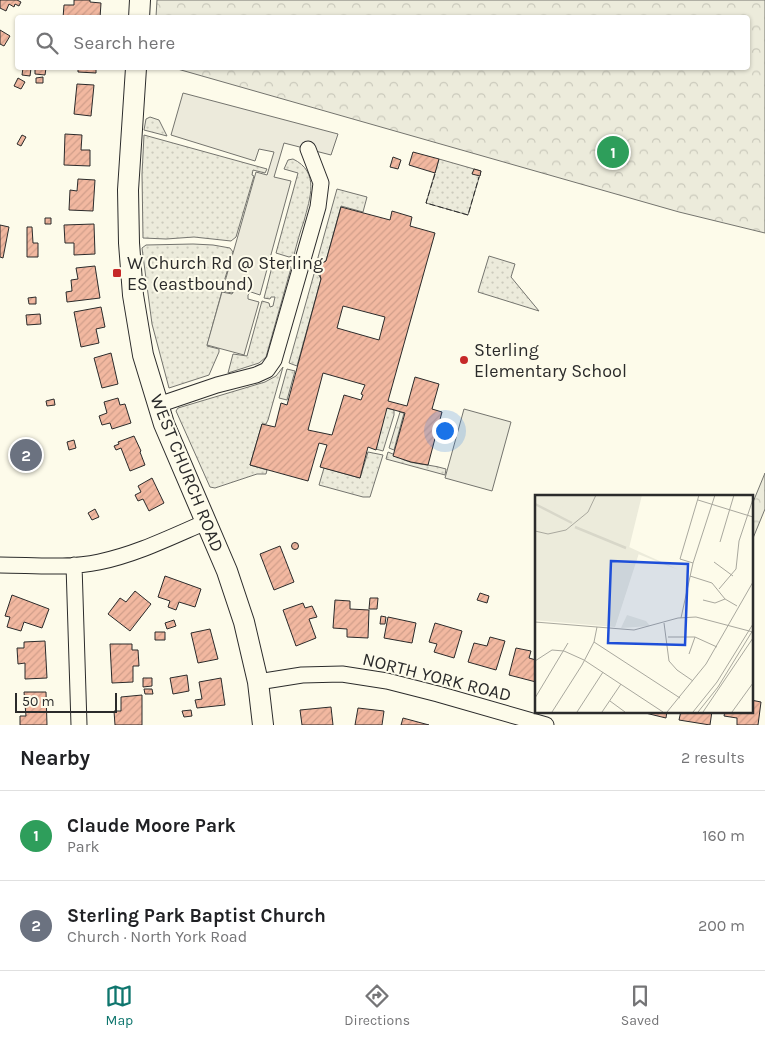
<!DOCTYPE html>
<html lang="en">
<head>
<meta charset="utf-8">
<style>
  body { margin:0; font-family:Karla,sans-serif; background:#f6f6f6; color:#202124 }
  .scale { position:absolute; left:15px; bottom:12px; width:102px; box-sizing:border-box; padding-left:5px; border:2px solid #2b2b2b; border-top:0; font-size:14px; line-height:18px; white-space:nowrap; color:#2b2b2b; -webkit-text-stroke:4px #fdfbea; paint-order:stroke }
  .you { position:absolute; left:444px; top:430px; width:18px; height:18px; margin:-12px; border:4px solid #fff; border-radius:50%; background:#1a73e8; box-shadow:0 0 0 8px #1a73e833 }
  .badge { display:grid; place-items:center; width:32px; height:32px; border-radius:50%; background:#0f766e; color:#fff; font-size:16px; font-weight:700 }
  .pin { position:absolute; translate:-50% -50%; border:2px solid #fff; box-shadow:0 1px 5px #0006 }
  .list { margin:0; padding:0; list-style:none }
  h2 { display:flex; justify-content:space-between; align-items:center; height:65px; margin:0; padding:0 20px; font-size:21px }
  h2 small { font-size:16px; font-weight:400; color:#757577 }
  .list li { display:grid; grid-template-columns:32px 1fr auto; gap:15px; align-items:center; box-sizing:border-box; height:90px; padding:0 20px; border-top:1px solid #e0e0e0 }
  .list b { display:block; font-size:19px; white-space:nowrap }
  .list p { margin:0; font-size:16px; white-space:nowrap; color:#757577 }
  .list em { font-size:16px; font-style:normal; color:#757577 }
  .icon { flex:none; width:28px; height:28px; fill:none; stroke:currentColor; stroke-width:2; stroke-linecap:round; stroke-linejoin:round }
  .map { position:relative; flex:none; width:765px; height:725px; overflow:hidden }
  .search { position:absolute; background:#fff; box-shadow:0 1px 4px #0004; left:15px; right:15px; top:15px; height:55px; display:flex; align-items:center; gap:12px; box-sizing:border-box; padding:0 18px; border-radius:5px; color:#757577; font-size:19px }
  .sheet { height:245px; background:#fff }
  nav { display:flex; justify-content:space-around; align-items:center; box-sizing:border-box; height:70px; border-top:1px solid #e0e0e0; background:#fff; font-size:14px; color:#757577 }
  nav a { display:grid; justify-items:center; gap:2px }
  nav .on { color:#0f766e }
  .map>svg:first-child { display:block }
  .grass { fill:url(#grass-dots); stroke:#74746e }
  .forest { fill:url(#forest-crowns); stroke:#74746e }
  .pitch { fill:#ecebdb; stroke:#74746e }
  .parking { fill:#eceadb; stroke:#74746e }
  .building { fill:url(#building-hatch); stroke:#2b2b2b; fill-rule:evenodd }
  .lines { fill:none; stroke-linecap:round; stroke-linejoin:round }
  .minor-casing { stroke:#2b2b2b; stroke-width:17 }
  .major-casing { stroke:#2b2b2b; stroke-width:22 }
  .minor { stroke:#fdfbea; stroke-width:15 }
  .major { stroke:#fdfbea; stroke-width:20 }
  .fence { stroke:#2b2b2b; stroke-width:1; stroke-dasharray:6 2.5; stroke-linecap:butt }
  .poi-dot { fill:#c62828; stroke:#fdfbea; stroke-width:2 }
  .labels { text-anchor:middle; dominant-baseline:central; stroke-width:4; stroke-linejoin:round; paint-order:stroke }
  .poi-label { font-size:18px; fill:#2b2b2b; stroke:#fdfbea; text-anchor:start }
  .street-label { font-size:18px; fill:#2b2b2b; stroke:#fdfbea }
  .inset-river { fill:none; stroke:#d8d7c9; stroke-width:2.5 }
  .inset-road { fill:none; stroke:#a9a89e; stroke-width:1 }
  .view { fill:#1d4ed8; fill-opacity:0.15; stroke:#1d4ed8; stroke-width:2.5 }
  .inset-edge { fill:none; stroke:#2b2b2b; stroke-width:2.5 }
</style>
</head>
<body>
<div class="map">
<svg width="765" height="725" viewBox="0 0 765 725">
  <defs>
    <pattern id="grass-dots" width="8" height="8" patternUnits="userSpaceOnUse" patternTransform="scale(1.25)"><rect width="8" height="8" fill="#ecebdb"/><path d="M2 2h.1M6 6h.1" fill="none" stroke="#cbcabc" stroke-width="1.8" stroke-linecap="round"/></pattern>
    <pattern id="forest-crowns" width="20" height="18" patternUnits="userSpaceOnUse" patternTransform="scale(1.25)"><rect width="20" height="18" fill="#ecebdb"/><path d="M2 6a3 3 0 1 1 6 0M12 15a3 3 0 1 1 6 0" fill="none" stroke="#cbcabc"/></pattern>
    <pattern id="building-hatch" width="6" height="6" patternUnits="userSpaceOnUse" patternTransform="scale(1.25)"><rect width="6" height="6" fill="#f2b8a0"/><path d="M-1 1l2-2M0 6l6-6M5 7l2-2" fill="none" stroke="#d09e8a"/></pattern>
  </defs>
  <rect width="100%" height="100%" fill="#fdfbea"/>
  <path class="grass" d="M150 117 159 120 167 136 144 130 146 119Z
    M144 135 267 169 265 173 253 170 252 175 254 176 236 237 231 241 194 237 166 239 143 238 142 174Z
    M293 159C320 172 310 198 304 221 300 232 297 243 294 255L289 257 276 253 298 173 284 169 288 160Z
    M439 159 481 171 468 215 426 203Z
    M337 189 367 197 363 212 341 206 326 261 319 265 317 261Z
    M193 244 213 245 230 248 233 252 223 285 234 288V291L232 293 222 291 207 346 219 349V352L209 375 169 388 152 324 142 248 146 245Z
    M489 256 515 264 511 277 539 311 478 292Z
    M274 259 288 263 291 268 266 357 259 363 228 373 233 354 247 356 262 301 269 303 270 307 273 306 275 297H271L270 299 264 298Z
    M317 272 321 279 297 366 289 363 314 274Z
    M283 367 268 420 266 424H262L250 465 267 470 266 474H257L215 488 210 487 176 411 178 408 265 382 276 376Z
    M287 369 295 371 287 400 279 398Z
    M386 408 394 410V415L383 451 376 449Z
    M400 412 404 413 394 450 389 448Z
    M368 452 383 455 370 497H363L319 485 324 468 360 478Z
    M388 452C395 454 401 460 410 462 422 465 434 465 446 469L445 475 386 459Z"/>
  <path class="forest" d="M157 0H765V233L679 212 174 68H748V18L156 17Z
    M765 473V509L751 543V507Z"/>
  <path class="pitch" d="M464 409 511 422 492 491 445 478Z"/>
  <path class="parking" d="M183 93 338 134 331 155 284 143 274 177 291 181 260 295 251 292 248 295V299L259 302 244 355 207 345 222 292 232 294 234 291V289L224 285 256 172 267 175 274 152 259 149 255 161 171 135Z"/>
  <path class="building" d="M0 0H17L21 2 19 6 15 4 14 7 9 4 6 11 0 8Z
    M74 0H90V2L101 3 100 18H63L64 5H74Z
    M0 30 10 36 4 46 0 44Z
    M23 68H31L30 76 22 75Z
    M35 68H46L45 75 35 74Z
    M78 68H96V73L78 72Z
    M43 77V83H36V78Z
    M18 78 25 82 21 89 14 86Z
    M77 84 94 85 91 116 74 114Z
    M65 134 82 135 81 150H90V166L64 165Z
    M22 135 26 137 21 146 17 144Z
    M413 152 439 159 435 173 409 165Z
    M393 157 401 160 398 169 390 167Z
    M474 169 481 171 480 176 472 174Z
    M78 179 95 180 93 211 69 210 70 190 77 191Z
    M341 207 390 220 392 211 412 217 410 226 435 233 388 401 407 406 415 377 439 384 432 409 442 412 428 465 411 462 393 456 405 413 387 408 376 450 368 447 360 478 320 467 327 445 319 443 308 481 250 465 262 424 275 427 281 403 287 405 321 279 318 268 321 264 326 261ZM343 306 385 317 379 340 337 328ZM323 373 365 385 361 394 363 395 361 400 344 395 332 435 308 430Z
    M45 218H51V224H45Z
    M94 224 95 254 74 255V243H65L64 225Z
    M0 225 9 227 3 258 0 257Z
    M27 227H32L33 243H38V257H27Z
    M95 266 100 298 67 302 66 292 72 291 71 280 78 279 76 268Z
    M36 297V304H29L28 298Z
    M101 307 105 327 96 329 99 343 81 347 74 312Z
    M40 314 41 324 27 325 26 315Z
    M111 353 118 384 102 388 94 358Z
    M118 398 120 405 125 404 131 423 112 429 110 423 102 425 99 416 107 413 104 402Z
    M54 399 55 405 47 406 46 401Z
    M134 436 141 451 140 452 145 465 130 471 121 448 116 450 114 446 119 444 118 442Z
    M74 440 76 448 69 450 67 442Z
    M152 478 164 503 149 511 143 499 138 501 135 495 141 492 138 486Z
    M95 509 99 517 92 520 88 513Z
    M291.5 546a3.5 3.5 0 1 1 7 0a3.5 3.5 0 1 1-7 0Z
    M280 546 294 582 274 590 260 554Z
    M165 576 201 589 195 607 179 602 176 610 168 607 170 601 158 597Z
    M135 591 151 604 130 631 108 614 120 598 126 602Z
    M480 593 489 596 487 603 477 600Z
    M12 595 49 609 42 628 24 622 21 631 7 627 10 617 5 616Z
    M370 598H378L377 609H369Z
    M335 600 350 601V609L369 610 368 638 347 637V629L333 628Z
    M303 603 305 608 312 606 317 617 309 619 316 638 296 646 283 610Z
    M381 616 386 617 385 624H380Z
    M388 617 416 623 412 643 384 638Z
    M174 620 176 626 167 629 165 623Z
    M435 623 462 631 454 658 434 652 437 644 429 642Z
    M210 629 218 659 198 663 191 633Z
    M155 632H165V640H155Z
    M490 637 505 641 496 670 468 662 474 643 487 646Z
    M45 641 47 678 25 679V663L18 664 17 648H24V642Z
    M110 644H132V650H138L139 666H133V682L112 683Z
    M516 648 531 651 529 658 536 660V682L509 675Z
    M187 675 189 691 173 694 170 678Z
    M143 678H152V686L143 687Z
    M221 678 225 705 197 708 195 700 202 699 199 682Z
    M144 689H152L153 694H145Z
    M24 692H46L47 725H20V716H26Z
    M142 695V725H115L114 711H121V697Z
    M751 700 761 702 758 725H737V718L724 716 725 711H751Z
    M331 707 333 725H302L300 710Z
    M358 708 384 711 382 725H355Z
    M191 710 192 716 184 717 182 711Z
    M637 711H667L666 718Z
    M681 711H712L710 725 679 720Z
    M403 718 429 725H401Z"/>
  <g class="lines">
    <g class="minor-casing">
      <path id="minor" d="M158 405 217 385 256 375 267 370 274 360 318 207 321 183 308 149
        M0 565C32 565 67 569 99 562 137 554 171 537 206 522
        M74 565 79 725
        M258 682 302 675 342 674 387 681 438 694 546 725"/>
    </g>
    <g class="major-casing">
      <path id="major" d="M139 18 140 0
        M136 68 128 190 129 243 133 295 143 355 164 424 227 571 244 622 258 682 263 725"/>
    </g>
    <use href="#minor" class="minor"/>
    <use href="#major" class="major"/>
    <path class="fence" d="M435 174 426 203 468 215 479 177"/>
  </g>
  <g class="poi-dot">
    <rect x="112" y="268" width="10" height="10" rx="2.5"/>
    <circle cx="464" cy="360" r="5"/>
  </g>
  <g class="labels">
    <g class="poi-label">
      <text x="127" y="263">W Church Rd @ Sterling<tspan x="127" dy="21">ES (eastbound)</tspan></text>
      <text x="474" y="350">Sterling<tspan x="474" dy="21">Elementary School</tspan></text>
    </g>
    <g class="street-label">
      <text transform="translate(187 473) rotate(68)">WEST CHURCH ROAD</text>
      <text transform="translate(437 677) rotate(14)">NORTH YORK ROAD</text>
    </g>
  </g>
  <g transform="translate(535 495)">
    <rect width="218" height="218" fill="#fdfbea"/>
    <path d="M0 0H107L94 53 104 58 80 132 0 125ZM92 120 111 126 115 131 86 133Z" fill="#ecebdb"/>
    <path d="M0 0H8L18 12 27 14 28 21 48 18 36 29 29 24 28 33 5 34 0 32ZM98 25 94 52 144 75 103 59 80 131 0 125V38L37 39 44 30 91 48Z" fill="#ecebdb"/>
    <path d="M11 0H26L28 13 16 11ZM31 1 53 3 52 7 42 19 27 20Z" fill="#ecebdb"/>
    <path class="inset-river" d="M0 9 37 28M40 32 91 53"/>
    <path class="inset-road" d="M163 5 218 22M0 36 13 39 31 35 53 17 61 0M185 47 199 0M179 67 198 81M158 68 145 64 164 0M155 81 177 88 190 104 202 111M184 94 201 74 204 46 218 4M168 105 180 108 190 104M146 123 158 68 180 0M0 127 99 135 143 123 161 122 218 137M129 128 134 166 142 175 158 186M133 142H160L182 152M59 147 145 203M154 159 160 142M0 166 17 155 29 156 49 165 128 217M0 203 33 148M75 206 90 217M17 217 47 170 59 147 62 132M42 217 68 177M67 217 86 189M132 217 171 169 218 87M158 217 182 187 218 129M163 217 183 192 218 135M168 217 218 143M197 217 218 188"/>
    <path class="view" d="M76 66 153 69 150 150 73 148Z"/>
    <rect width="218" height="218" class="inset-edge"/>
  </g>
</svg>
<div class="scale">50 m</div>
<div class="you"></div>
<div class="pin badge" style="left:613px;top:152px;background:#2e9e5b">1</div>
<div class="pin badge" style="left:26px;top:455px;background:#6b7280">2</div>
<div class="search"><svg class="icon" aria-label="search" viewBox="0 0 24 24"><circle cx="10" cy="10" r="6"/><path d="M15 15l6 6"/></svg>Search here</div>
</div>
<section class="sheet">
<h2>Nearby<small>2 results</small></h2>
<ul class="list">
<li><span class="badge" style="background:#2e9e5b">1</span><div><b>Claude Moore Park</b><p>Park</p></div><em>160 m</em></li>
<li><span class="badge" style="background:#6b7280">2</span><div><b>Sterling Park Baptist Church</b><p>Church · North York Road</p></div><em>200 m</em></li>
</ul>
</section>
<nav>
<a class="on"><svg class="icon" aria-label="map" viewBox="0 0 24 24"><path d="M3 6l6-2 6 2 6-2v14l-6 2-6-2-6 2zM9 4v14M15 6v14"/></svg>Map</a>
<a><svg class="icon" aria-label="directions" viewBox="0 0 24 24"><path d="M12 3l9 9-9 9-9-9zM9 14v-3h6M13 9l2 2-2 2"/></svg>Directions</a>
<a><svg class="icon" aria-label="saved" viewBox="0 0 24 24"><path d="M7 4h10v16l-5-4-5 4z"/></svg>Saved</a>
</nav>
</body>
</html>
